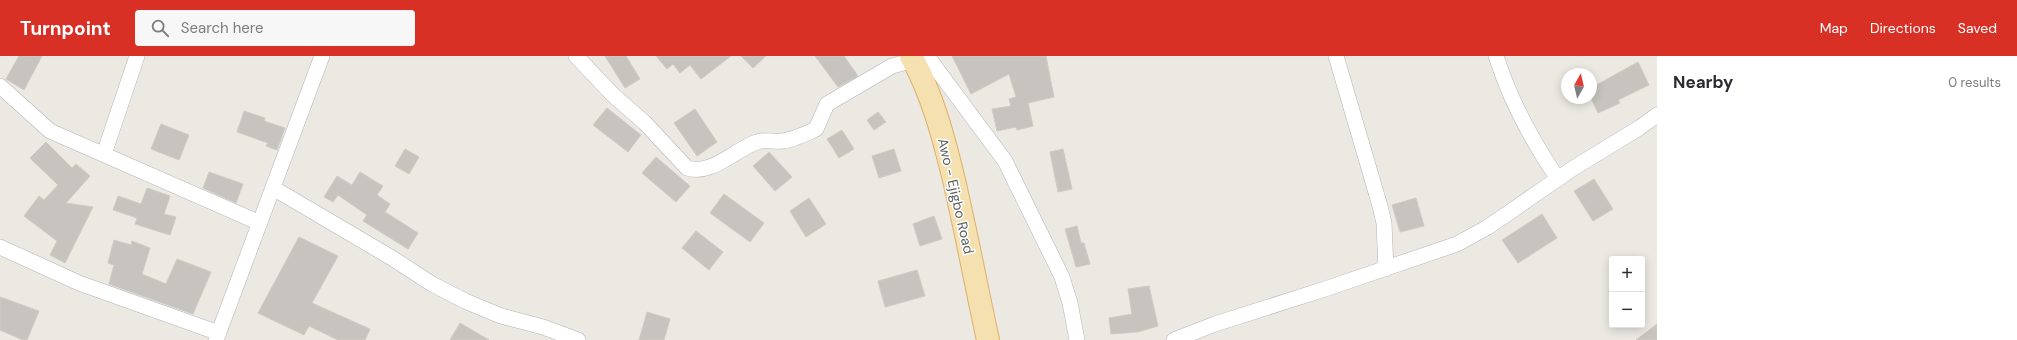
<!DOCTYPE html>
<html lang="en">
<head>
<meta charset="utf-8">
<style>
  body { margin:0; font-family:"DM Sans",sans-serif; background:#f7f7f7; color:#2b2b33 }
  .controls { position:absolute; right:12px; bottom:12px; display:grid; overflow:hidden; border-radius:4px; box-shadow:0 2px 10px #0003 }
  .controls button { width:36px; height:36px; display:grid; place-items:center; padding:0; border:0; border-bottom:1px solid #e1e1e2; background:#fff; color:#2b2b33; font:20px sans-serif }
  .compass { position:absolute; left:1561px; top:12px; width:36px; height:36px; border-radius:50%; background:#fff; box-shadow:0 2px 10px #0003; rotate:8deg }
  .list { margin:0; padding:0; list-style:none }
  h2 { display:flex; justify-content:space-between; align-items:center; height:52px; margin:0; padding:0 16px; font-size:17px }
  h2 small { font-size:13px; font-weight:400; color:#7c7c81 }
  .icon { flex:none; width:22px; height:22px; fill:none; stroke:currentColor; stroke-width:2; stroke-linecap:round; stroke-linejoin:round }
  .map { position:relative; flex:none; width:1657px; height:284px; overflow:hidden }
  header { display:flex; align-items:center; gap:24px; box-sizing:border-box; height:56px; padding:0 20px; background:#d93025; color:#fff }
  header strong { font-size:19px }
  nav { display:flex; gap:22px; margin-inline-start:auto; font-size:14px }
  .search { width:280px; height:36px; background:#f7f7f7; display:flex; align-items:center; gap:10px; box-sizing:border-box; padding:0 14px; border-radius:4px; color:#7c7c81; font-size:15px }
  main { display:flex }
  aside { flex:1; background:#fff }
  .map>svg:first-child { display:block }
  .building { fill:#c7c4c0; stroke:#d0cac2 }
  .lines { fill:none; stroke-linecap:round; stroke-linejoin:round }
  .street-casing { stroke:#b0b4b7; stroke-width:16 }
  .primary-casing { stroke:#e0af68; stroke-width:24 }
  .street { stroke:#fff; stroke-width:15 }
  .primary { stroke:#f5e1af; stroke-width:22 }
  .labels { text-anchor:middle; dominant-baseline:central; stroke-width:3; stroke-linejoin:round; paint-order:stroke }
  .street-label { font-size:14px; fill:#5b5f62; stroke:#fff }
</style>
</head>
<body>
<header>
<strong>Turnpoint</strong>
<div class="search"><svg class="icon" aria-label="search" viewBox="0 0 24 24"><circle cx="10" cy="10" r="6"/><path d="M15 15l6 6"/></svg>Search here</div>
<nav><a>Map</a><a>Directions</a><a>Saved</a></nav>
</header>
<main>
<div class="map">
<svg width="1657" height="284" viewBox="0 0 1657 284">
  <rect width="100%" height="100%" fill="#ece9e3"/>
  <path class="building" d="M19 0H42L24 34 6 23Z
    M605 0H626L640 23 625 32Z
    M656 0H731L701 23 690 9 680 17 673 8 667 13Z
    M741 0H766L753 12Z
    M815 0H844L858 20 838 31Z
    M952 0H1046L1054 41 1028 47 1033 70 1017 74 1016 71 997 75 992 53 1011 50 1009 43 1016 41 1009 18 971 38Z
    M1638 6 1649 29 1618 44 1620 47 1598 57 1591 42V32Z
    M607 52 641 79 628 96 593 69Z
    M695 53 717 86 697 100 674 67Z
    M244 55 265 62 264 65 285 72 277 94 266 90 268 87 237 76Z
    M878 56 886 66 874 74 867 64Z
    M161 68 189 79 179 104 151 93Z
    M842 74 854 93 839 102 827 83Z
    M46 86 72 112 76 108 90 120 66 147 93 151 65 207 50 199 57 185 24 160 39 140 44 144 58 129 30 102Z
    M405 93 419 101 409 118 395 110Z
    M894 93 901 115 879 122 872 100Z
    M1063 93 1072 133 1058 136 1050 96Z
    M769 96 792 121 775 135 753 110Z
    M656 101 690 130 676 146 642 117Z
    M209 116 243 128 236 147 203 132Z
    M360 116 383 130 377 139 390 148 385 156 418 177 408 193 363 165 367 159 338 139 333 146 324 141 337 120 352 129Z
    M1594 123 1613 153 1593 165 1574 135Z
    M147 132 170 140 164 158 176 161 170 179 135 168 137 162 113 154 118 140 141 148Z
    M724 138 764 167 750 186 710 157Z
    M809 142 826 168 806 181 790 155Z
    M1416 142 1424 170 1400 176 1392 149Z
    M1542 158 1557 182 1518 207 1502 184Z
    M934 160 942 183 920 190 913 168Z
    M1077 170 1081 187H1084L1090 208 1076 211 1065 173Z
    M696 175 723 196 709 214 682 192Z
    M299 181 338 200 312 247 370 273 365 284H338L309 270 304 279 258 257Z
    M114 184 131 189 132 185 150 192 142 218 166 228 177 203 211 216 193 258 109 228 114 209 108 207Z
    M917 214 925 240 885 251 878 225Z
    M1149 230 1158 270 1138 276 1111 278 1109 262 1132 258 1128 233Z
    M0 241 39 255 27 284H23L0 274Z
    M647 256 670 263 664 284H639Z
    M460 267 489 284H450Z
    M1657 268V284H1636Z"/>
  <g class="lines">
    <g class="street-casing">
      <path id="street" d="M576 0 613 39 645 67 687 112C712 120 735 93 757 86 765 83 774 86 782 85 794 84 805 78 816 73L827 48 892 10 914 4
        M927 0 1005 105 1062 221 1070 247 1077 284
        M1336 0 1380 150 1384 167 1386 213
        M1496 0C1510 44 1532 85 1558 123
        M0 30 50 75 260 167
        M104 98 137 0
        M273 132 392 202 432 228 465 245 501 260 543 271 578 284
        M0 191 79 227 219 277
        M216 284 322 0
        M1174 284 1215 268 1325 233 1457 188 1488 171 1572 113 1639 72 1657 59"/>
    </g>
    <g class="primary-casing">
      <path id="primary" d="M911 0C932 38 943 79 953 120 966 175 976 229 988 284"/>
    </g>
    <use href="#street" class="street"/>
    <use href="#primary" class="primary"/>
  </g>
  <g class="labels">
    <g class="street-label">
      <text transform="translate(956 140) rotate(77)">Awo - Ejigbo Road</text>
    </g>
  </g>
</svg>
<div class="controls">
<button>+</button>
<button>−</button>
</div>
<svg class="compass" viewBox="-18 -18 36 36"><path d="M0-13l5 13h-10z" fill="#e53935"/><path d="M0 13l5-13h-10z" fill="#7c7c81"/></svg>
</div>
<aside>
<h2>Nearby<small>0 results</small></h2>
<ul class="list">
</ul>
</aside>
</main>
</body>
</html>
